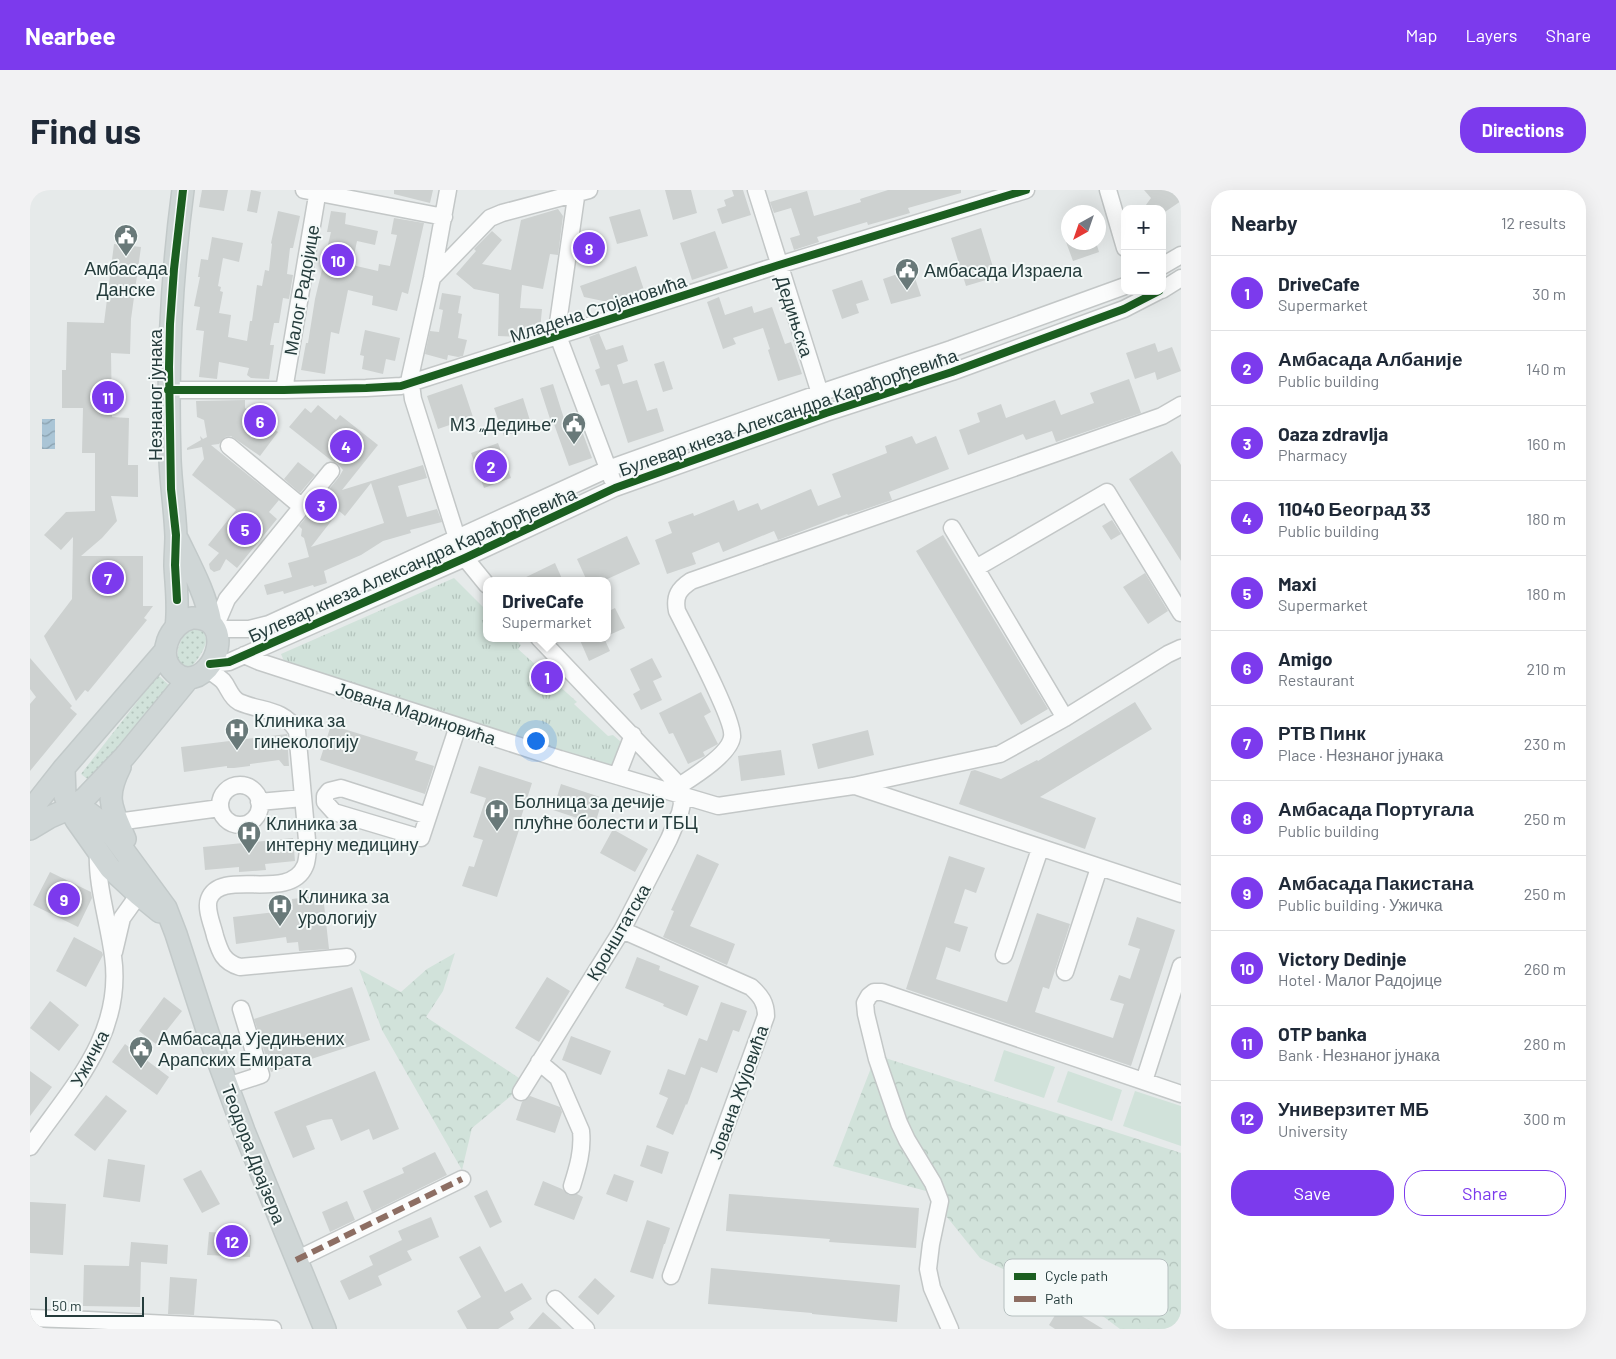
<!DOCTYPE html>
<html lang="en">
<head>
<meta charset="utf-8">
<style>
  body { margin:0; font-family:Barlow,sans-serif; background:#f2f2f3; color:#1f2937 }
  .controls { position:absolute; right:15px; top:15px; display:grid; overflow:hidden; border-radius:10px; box-shadow:0 5px 20px #0002 }
  .controls button { width:45px; height:45px; display:grid; place-items:center; padding:0; border:0; border-bottom:1px solid #e0e1e3; background:#fff; color:#1f2937; font:25px sans-serif }
  .compass { position:absolute; left:1031px; top:15px; width:45px; height:45px; border-radius:50%; background:#fff; box-shadow:0 5px 20px #0002; rotate:220deg }
  .scale { position:absolute; left:15px; bottom:12px; width:99px; box-sizing:border-box; padding-left:5px; border:2px solid #253c3c; border-top:0; font-size:14px; line-height:18px; white-space:nowrap; color:#253c3c; -webkit-text-stroke:4px #f4f9f8; paint-order:stroke }
  .you { position:absolute; left:505px; top:550px; width:18px; height:18px; margin:-12px; border:4px solid #fff; border-radius:50%; background:#1a73e8; box-shadow:0 0 0 8px #1a73e833 }
  .badge { display:grid; place-items:center; width:32px; height:32px; border-radius:50%; background:#7c3aed; color:#fff; font-size:16px; font-weight:700 }
  .pin { position:absolute; translate:-50% -50%; border:2px solid #fff; box-shadow:0 1px 5px #0006 }
  .popup { position:absolute; left:453px; top:387px; width:128px; height:65px; box-sizing:border-box; display:grid; place-content:center; border-radius:10px; background:#fff; filter:drop-shadow(0 1px 4px #0005); font-size:16px; white-space:nowrap; color:#747a83 }
  .popup b { font-size:19px; color:#1f2937 }
  .popup::after { content:''; position:absolute; left:50%; top:100%; margin-left:-10px; border:10px solid transparent; border-top-color:#fff }
  .list { margin:0; padding:0; list-style:none }
  h2 { display:flex; justify-content:space-between; align-items:center; height:65px; margin:0; padding:0 20px; font-size:21px }
  h2 small { font-size:16px; font-weight:400; color:#747a83 }
  .list li { display:grid; grid-template-columns:32px 1fr auto; gap:15px; align-items:center; box-sizing:border-box; height:75px; padding:0 20px; border-top:1px solid #e0e1e3 }
  .list b { display:block; font-size:19px; white-space:nowrap }
  .list p { margin:0; font-size:16px; white-space:nowrap; color:#747a83 }
  .list em { font-size:16px; font-style:normal; color:#747a83 }
  .actions { display:flex; gap:10px; padding:15px 20px }
  .actions a { flex:1; padding:11px 0; border:1px solid #7c3aed; border-radius:20px; text-align:center; font-size:18px; color:#7c3aed }
  .actions .main { background:#7c3aed; color:#fff }
  .map { position:relative; flex:none; width:1151px; height:1139px; overflow:hidden; border-radius:20px }
  header { display:flex; align-items:center; gap:30px; box-sizing:border-box; height:70px; padding:0 25px; background:#7c3aed; color:#fff }
  header strong { font-size:24px }
  nav { display:flex; gap:28px; margin-inline-start:auto; font-size:18px }
  .intro { display:flex; align-items:center; justify-content:space-between; box-sizing:border-box; height:120px; padding:0 30px }
  h1 { margin:0; font-size:35px }
  .button { padding:12px 22px; border-radius:20px; background:#7c3aed; color:#fff; font-size:18px; font-weight:700 }
  main { display:flex; gap:30px; padding:0 30px }
  aside { flex:1; background:#fff; border-radius:20px; box-shadow:0 5px 20px #0002 }
  .map>svg:first-child { display:block }
  .grass { fill:url(#grass-dots) }
  .forest { fill:url(#forest-crowns) }
  .park { fill:url(#park-tufts) }
  .pitch { fill:#d1e2da }
  .water { fill:url(#water-waves) }
  .building { fill:#cdd1d0; fill-rule:evenodd }
  .lines { fill:none; stroke-linecap:round; stroke-linejoin:round }
  .minor-casing { stroke:#c3c7c7; stroke-width:19 }
  .major-casing { stroke:#c2c9c9; stroke-width:24 }
  .minor { stroke:#fbfcfc; stroke-width:16 }
  .major { stroke:#cfd6d6; stroke-width:21 }
  .quiet { stroke:#8d6e63; stroke-width:6; stroke-dasharray:12 6; stroke-linecap:butt }
  .cycleway-casing { stroke:#f4f9f8; stroke-width:11 }
  .cycleway { stroke:#1b5e20; stroke-width:8 }
  .labels { text-anchor:middle; dominant-baseline:central; stroke-width:4; stroke-linejoin:round; paint-order:stroke }
  .poi-label { font-size:18px; fill:#253c3c; stroke:#f4f9f8; text-anchor:start }
  .street-label { font-size:18px; fill:#253c3c; stroke:#f4f9f8 }
  .key { fill:#f4f9f8; stroke:#b6c0c0; stroke-width:1 }
  .key-label { font-size:14px; fill:#253c3c }
</style>
</head>
<body>
<header>
<strong>Nearbee</strong>
<nav><a>Map</a><a>Layers</a><a>Share</a></nav>
</header>
<div class="intro"><h1>Find us</h1><a class="button">Directions</a></div>
<main>
<div class="map">
<svg width="1151" height="1139" viewBox="0 0 1151 1139">
  <defs>
    <pattern id="grass-dots" width="8" height="8" patternUnits="userSpaceOnUse" patternTransform="scale(1.25)"><rect width="8" height="8" fill="#d1e2da"/><path d="M2 2h.1M6 6h.1" fill="none" stroke="#b3c3bc" stroke-width="1.8" stroke-linecap="round"/></pattern>
    <pattern id="forest-crowns" width="20" height="18" patternUnits="userSpaceOnUse" patternTransform="scale(1.25)"><rect width="20" height="18" fill="#d1e2da"/><path d="M2 6a3 3 0 1 1 6 0M12 15a3 3 0 1 1 6 0" fill="none" stroke="#b3c3bc"/></pattern>
    <pattern id="park-tufts" width="24" height="20" patternUnits="userSpaceOnUse" patternTransform="scale(1.25)"><rect width="24" height="20" fill="#d1e2da"/><path d="M3 7l-1-3M5 7V3M7 7l1-3M15 17l-1-3M17 17v-4M19 17l1-3" fill="none" stroke="#b3c3bc"/></pattern>
    <pattern id="water-waves" width="16" height="10" patternUnits="userSpaceOnUse" patternTransform="scale(1.25)"><rect width="16" height="10" fill="#aac5d6"/><path d="M0 5q4-4 8 0t8 0" fill="none" stroke="#8aa1af"/></pattern>
  </defs>
  <rect width="100%" height="100%" fill="#e6eaea"/>
  <path class="grass" d="M369 380 372 389 220 457 222 445Z
    M166 439C187 443 170 468 161 477H154L148 471C146 458 152 441 166 439Z
    M128 485 141 497 61 592 51 584Z"/>
  <path class="forest" d="M425 763 413 801 396 827 489 888 481 906 442 938 432 980 352 840 329 779 371 802 397 779Z
    M846 865 1151 963V1139H1090L1074 1127 950 1068 896 1001 803 976Z"/>
  <path class="park" d="M424 388 457 421V448H484L491 455 488 459 547 512 544 514 578 546 583 545 591 552 583 579 254 471 251 464Z"/>
  <path class="pitch" d="M974 860 1025 877 1014 908 964 891Z
    M1038 881 1092 900 1082 931 1027 912Z
    M1105 901 1151 916V956L1093 936Z"/>
  <path class="water" d="M12 229H25V259H12Z"/>
  <path class="building" d="M172 0H198L194 21 169 17Z
    M221 0 231 2 227 23 217 21Z
    M364 0H403L400 13 364 4Z
    M635 0H661L667 23 643 30Z
    M702 0H713L721 25 692 34 687 19 696 16 694 10 704 6Z
    M858 0H931V3L878 18 880 23 863 28 838 35 837 32 787 47 789 52 764 60 760 48 770 45 761 18 744 23 740 12 777 1 784 26 831 12 830 9Z
    M1114 0H1151V11L1132 24V19H1113L1121 8Z
    M528 19 533 26 528 65 520 64 513 99 492 95 490 118 512 119 510 140 490 139 489 147 468 146 469 104 444 99 426 84 446 61 444 59 462 41 472 50 452 74 481 80 491 30Z
    M610 19 618 46 587 54 579 27Z
    M248 21 270 26 263 58H260L257 84 263 85 259 109 253 108 249 133H244L240 155H244L239 189 221 188 217 185 219 178 189 172 187 189 169 187 174 141 166 140 170 117 164 116 170 87H168L171 69 178 70 182 47 213 53 209 72 193 68 188 96 191 97 190 101 193 102 189 123 201 125 198 147 217 151 220 131H222L227 95 232 96 235 80 239 81 242 54 241 53Z
    M301 21 316 23 315 34 348 41 345 55 327 51 322 75 348 81 349 74 360 76 367 45 361 44 364 28 394 33 378 104 372 102 367 121 342 115 343 106 318 100 309 144 301 142 295 184 271 180 276 153H278L285 109 301 42H297Z
    M951 38 966 87 936 96 921 48Z
    M685 41 698 78 662 90 650 53Z
    M1036 52H1066L1069 62 1043 71Z
    M84 54 111 57 101 129 100 164 81 163 82 227 99 228 98 275H108V307L81 306 87 331 72 348 51 366H113V416H123L114 428 117 430 58 502 55 500 46 511 14 446 42 409 43 347 31 360 14 345 36 322 65 321V263H52L53 218H32V180H36L37 132 74 133Z
    M606 76 614 100 578 112 554 107 550 96Z
    M882 79 891 106 861 114 853 89Z
    M832 90 839 110 826 114 829 123 812 129 802 100Z
    M412 103 431 106 428 123 432 124 428 148 437 150 433 166 428 167 418 165 417 170 395 164 400 141 409 142 413 120 409 119Z
    M689 107 695 125 722 116 724 123 742 117 755 154 761 152 772 184 748 191 738 160 740 159 733 138 703 148 706 154 693 159 677 112Z
    M335 140 370 148 365 171 356 169 353 184 332 179 334 166 330 165Z
    M569 143 576 160 593 155 598 171 587 175 593 194 607 190 617 221 627 218 634 241 598 253 579 194 571 196 565 180 570 178 559 147Z
    M1125 153 1128 162 1142 157 1151 181 1127 190 1125 182 1105 189 1096 163Z
    M634 171 643 199 633 202 624 174Z
    M1099 189 1111 223 1026 252 1022 241 996 250 993 244 938 265 929 240 950 232 947 223 971 214 976 228 1025 210 1031 225 1064 213 1060 203Z
    M432 194 443 227 408 239 397 206Z
    M523 194 537 238 549 233 562 268 539 276 524 234 522 235 510 198Z
    M493 208 502 237 474 246 464 218Z
    M215 210V218L248 242 230 266 201 246 195 247 189 254 181 255 249 310 239 322 247 329 207 378 196 369 190 380 184 382 180 379 179 374 189 363 178 355 206 320 162 285 174 269 172 257 157 260V258L171 250 170 246 173 249 177 247 174 230 167 227 166 211Z
    M288 215 306 230 310 225 348 255 312 300 393 275 397 288 368 296 377 327 407 319 412 332 380 340 381 343 353 351 331 365 294 381 297 393 284 397 283 395 254 404 253 401 237 405 234 395 262 387 258 373 279 367 274 348 271 346 272 339 269 336 309 287 313 280 307 273 302 271 259 237 275 218 281 223ZM341 293 354 333 281 357 309 321 315 326Z
    M882 246 886 254 906 246 919 279 859 302 862 310 818 325 817 324 748 350 744 341 693 362 689 352 662 363 666 374 637 384 625 350 642 343 638 332 663 323 664 326 704 310 708 321 728 313 731 320 781 299 788 316 811 307 802 284 857 263 855 256Z
    M468 253 481 288 454 298 441 263Z
    M1142 261 1151 275V371L1099 289Z
    M268 272 285 285 270 303 254 289Z
    M1082 330 1091 344 1081 350 1072 336Z
    M913 345 1018 519 991 535 886 361Z
    M597 346 610 374 573 391H557L547 369Z
    M525 373 533 391H488Z
    M1115 383 1138 421 1118 434 1093 397Z
    M585 418 595 438 577 446V422Z
    M549 448H574L580 461 559 471Z
    M0 468 42 516 40 518 47 524 0 581V514L6 507 0 499Z
    M622 468 632 487 623 491 632 510 611 520 603 504 610 500 600 479Z
    M511 471 523 482 512 494 500 483Z
    M671 502 681 522 674 526 688 554 673 562 675 566 658 574 643 543 639 544 629 523Z
    M1105 512 1122 539 1010 607 1066 628 1055 659 929 614 941 581 945 580 971 589 1007 570 1008 571Z
    M301 535 388 562 385 570 404 576 395 604 290 570Z
    M838 540 844 565 788 579 782 554Z
    M257 544 259 576H254L249 570 220 574V576L204 578H197V576L154 582 151 557Z
    M751 560 755 585 711 591 708 566Z
    M449 576 502 593 488 637H490L467 707 432 696 439 676 444 677 453 650 443 647 456 608 440 603Z
    M531 594 573 608 565 634 523 620Z
    M582 641H586L618 659 605 682 570 663Z
    M263 648 265 671 235 674 236 680 209 682V677L175 680 173 657 213 653V650L223 649V652Z
    M667 664 689 674 660 736 705 754 697 775 633 747 644 721 641 720Z
    M919 666 955 678 946 703 935 699 924 733 938 737 930 762 916 757 906 789 977 812 1007 723 1040 734 1019 799 1013 797 1005 822 1083 848 1094 814 1080 810 1089 785 1100 789 1110 759 1098 755 1107 727 1145 740 1101 876 876 799Z
    M20 682 61 702 62 708 48 737 3 715Z
    M293 705 299 759 269 761 268 752 257 753 256 747 206 754 203 727 263 720 262 709Z
    M44 747 72 762 73 765 56 797 26 781Z
    M607 767 630 776 629 780 669 796 657 826 633 816 634 814 595 798Z
    M517 787 540 801 509 852 485 838Z
    M322 797 340 850 241 882 224 829Z
    M134 807 152 821 126 854 109 841Z
    M20 811 49 835 29 861 0 838Z
    M691 812 717 821 709 842 703 840 687 883 671 877 657 915 656 914 643 945 626 937 638 908 629 904 638 879 655 885 669 848 677 851Z
    M541 846 581 861 571 885 532 870Z
    M95 854 139 887 127 905 82 872Z
    M0 881 22 897 0 926Z
    M345 881 369 939 343 950 339 939 311 951 302 929 293 930 276 936 285 959 263 968 244 922Z
    M76 905 97 921 65 961 44 945Z
    M500 906 530 917 532 922 525 943 486 930 492 912Z
    M617 955 639 962 632 984 610 976Z
    M405 962 417 985 342 1022 333 1001 374 983 372 978Z
    M78 969 115 975 110 1012 73 1007Z
    M171 980 190 1014 172 1023 153 989Z
    M584 984 604 991 597 1012 576 1004Z
    M513 991 532 999 539 1005 547 1004 553 1007 544 1030 504 1015Z
    M457 1000 472 1032 460 1038 444 1006Z
    M699 1004 889 1018 886 1058 799 1052 800 1049 696 1041Z
    M317 1011 325 1030 300 1042 292 1022Z
    M0 1012 36 1014 33 1065 0 1063Z
    M401 1027 409 1047 377 1061 382 1070 348 1086 352 1095 319 1110 310 1091 343 1075 339 1066 372 1050 368 1041Z
    M617 1030 640 1038 635 1054H634L623 1089 600 1082Z
    M179 1042 221 1045 220 1067 177 1065Z
    M101 1052 138 1055 137 1074 111 1072 110 1117 53 1116 54 1075 99 1076Z
    M450 1056 475 1102 492 1093 502 1109 480 1122 484 1129 468 1139H437L427 1121 451 1107 429 1067Z
    M681 1078 870 1095 867 1132 782 1124V1123L678 1114Z
    M140 1087 167 1089 164 1125 138 1124Z
    M565 1088 585 1106 568 1125 548 1107Z
    M1032 1114 1073 1139H1025L1019 1135Z
    M513 1122 532 1139H498Z"/>
  <g class="lines">
    <g class="minor-casing">
      <path id="minor" d="M274 0 414 27
        M418 0 402 88 380 187 383 209 427 348 435 368 457 395
        M547 0 528 133V146L582 289
        M726 0 793 213
        M1078 0 1095 58
        M1132 76 1151 65
        M402 88 460 28 472 23 559 0
        M1132 100 1151 88
        M138 200H254L336 198 371 196 749 75 996 0
        M254 200 288 0
        M199 256 272 317
        M922 338 1035 528
        M946 378 1077 302 1151 423
        M185 437 197 409 301 281
        M186 439H219L239 434 578 279 790 203 921 159 1095 96
        M214 465 230 472 530 569 688 616 823 596 970 564 1035 528 1138 464 1151 458
        M180 474 199 472 435 368 585 298 796 223 922 182 1094 119 1129 101
        M177 479C182 483 188 486 193 491 199 498 200 507 209 512 232 522 253 518 267 541L278 661C277 666 277 672 275 676 259 713 191 677 179 709 175 719 183 736 185 746 190 762 193 772 210 777L317 767
        M587 586 603 545
        M190 615a20 20 0 1 1 40 0a20 20 0 1 1-40 0Z
        M649 596C663 587 700 564 702 547 705 531 657 441 647 421 644 406 649 399 661 391L1132 226 1151 215
        M825 596 1151 704
        M229 612 273 608
        M398 626 311 598 299 601 295 606V612L304 622 391 648 428 536
        M87 632 190 618
        M592 740 721 797C731 806 736 813 736 826L641 1086
        M84 762 92 728 107 707 111 695
        M974 765 1010 659
        M1035 782 1069 678
        M509 872 528 888 551 941C553 960 548 977 542 996
        M1114 891 1151 776
        M197 896 231 885 211 819
        M491 902 592 740 639 649 650 623 652 614 649 596 644 590 509 448
        M0 957C41 898 94 845 83 766 79 733 66 694 68 661
        M266 1070 432 989
        M525 1109 556 1139
        M0 1128 58 1130 243 1139
        M920 1139 902 1098 898 1079 901 1054 910 1011 903 993 877 950 869 933 847 869 836 824 835 813 839 806 844 802H852L1151 904"/>
    </g>
    <g class="major-casing">
      <path id="major" d="M148 350C161 377 176 404 181 433
        M162 428C205 426 188 488 158 488 153 488 148 486 144 482 126 466 139 433 162 428Z
        M146 437C149 417 146 396 145 376 145 366 146 356 146 346 145 320 141 295 140 270 137 179 141 90 153 0
        M90 577C74 609 82 618 95 649
        M34 578 35 606 40 619 46 630 80 678 108 704 130 722
        M40 619 59 623 75 635 136 718 146 744 179 846 214 941 295 1139
        M0 621 34 578 135 461
        M0 639 20 627 43 617 55 608 95 566 159 488"/>
    </g>
    <use href="#minor" class="minor"/>
    <use href="#major" class="major"/>
    <path class="quiet" d="M266 1070 432 989"/>
    <g class="cycleway-casing">
      <path id="cycleway" d="M138 200H254L336 198 371 196 749 75 996 0
        M147 410 145 375 146 345 141 299 139 177 140 134 144 79 153 0
        M180 474 199 472 435 368 585 298 796 223 922 182 1094 119 1129 101"/>
    </g>
    <use href="#cycleway" class="cycleway"/>
  </g>
  <defs>
    <g id="civic-pin" transform="scale(1.25)"><path d="M0 17L-7.5 6A9.5 9.5 0 1 1 7.5 6Z" fill="#697979" stroke="#f4f9f8"/><path d="M-.6-6.5H3V-4.5H.6V-3L4-1V1h2V6H-6V1h2V-1L-.6-3ZM-1.2 2.5V6h2.4V2.5Z" fill="#fff"/></g>
    <g id="hospital-pin" transform="scale(1.25)"><path d="M0 17L-7.5 6A9.5 9.5 0 1 1 7.5 6Z" fill="#697979" stroke="#f4f9f8"/><path d="M-5-5h3v3.5h4V-5h3V5h-3V1.5h-4V5h-3Z" fill="#fff"/></g>
  </defs>
  <g fill-rule="evenodd">
    <use href="#civic-pin" x="96" y="46"/>
    <use href="#civic-pin" x="877" y="80"/>
    <use href="#civic-pin" x="544" y="234"/>
    <use href="#hospital-pin" x="207" y="540"/>
    <use href="#hospital-pin" x="467" y="621"/>
    <use href="#hospital-pin" x="219" y="643"/>
    <use href="#hospital-pin" x="250" y="716"/>
    <use href="#civic-pin" x="111" y="858"/>
  </g>
  <g class="labels">
    <g class="poi-label">
      <text x="96" y="78" text-anchor="middle">Амбасада<tspan x="96" dy="21">Данске</tspan></text>
      <text x="894" y="80">Амбасада Израела</text>
      <text x="526" y="234" text-anchor="end">МЗ „Дедиње”</text>
      <text x="224" y="530">Клиника за<tspan x="224" dy="21">гинекологију</tspan></text>
      <text x="484" y="611">Болница за дечије<tspan x="484" dy="21">плућне болести и ТБЦ</tspan></text>
      <text x="236" y="633">Клиника за<tspan x="236" dy="21">интерну медицину</tspan></text>
      <text x="268" y="706">Клиника за<tspan x="268" dy="21">урологију</tspan></text>
      <text x="128" y="848">Амбасада Уједињених<tspan x="128" dy="21">Арапских Емирата</tspan></text>
    </g>
    <g class="street-label">
      <text transform="translate(271 100) rotate(-80)">Малог Радојице</text>
      <text transform="translate(568 118) rotate(-18)">Младена Стојановића</text>
      <text transform="translate(765 126) rotate(72)">Дедињска</text>
      <text transform="translate(125 205) rotate(-90)">Незнаног јунака</text>
      <text transform="translate(758 222) rotate(-19)">Булевар кнеза Александра Карађорђевића</text>
      <text transform="translate(382 374) rotate(-24)">Булевар кнеза Александра Карађорђевића</text>
      <text transform="translate(386 523) rotate(18)">Јована Мариновића</text>
      <text transform="translate(588 742) rotate(-60)">Кронштатска</text>
      <text transform="translate(59 868) rotate(-62)">Ужичка</text>
      <text transform="translate(708 902) rotate(-70)">Јована Жујовића</text>
      <text transform="translate(224 964) rotate(69)">Теодора Драјзера</text>
    </g>
  </g>
  <rect x="974" y="1069" width="164" height="57" rx="8" class="key"/>
  <rect x="984" y="1083" width="22" height="7" fill="#1b5e20"/>
  <rect x="984" y="1106" width="22" height="6" fill="#8d6e63"/>
  <g class="key-label">
    <text x="1015" y="1091">Cycle path</text>
    <text x="1015" y="1114">Path</text>
  </g>
</svg>
<div class="controls">
<button>+</button>
<button>−</button>
</div>
<svg class="compass" viewBox="-18 -18 36 36"><path d="M0-13l5 13h-10z" fill="#e53935"/><path d="M0 13l5-13h-10z" fill="#747a83"/></svg>
<div class="scale">50 m</div>
<div class="you"></div>
<div class="pin badge" style="left:517px;top:487px">1</div>
<div class="popup"><b>DriveCafe</b>Supermarket</div>
<div class="pin badge" style="left:461px;top:276px">2</div>
<div class="pin badge" style="left:291px;top:315px">3</div>
<div class="pin badge" style="left:316px;top:256px">4</div>
<div class="pin badge" style="left:215px;top:339px">5</div>
<div class="pin badge" style="left:230px;top:231px">6</div>
<div class="pin badge" style="left:78px;top:388px">7</div>
<div class="pin badge" style="left:559px;top:58px">8</div>
<div class="pin badge" style="left:34px;top:709px">9</div>
<div class="pin badge" style="left:308px;top:70px">10</div>
<div class="pin badge" style="left:78px;top:207px">11</div>
<div class="pin badge" style="left:202px;top:1051px">12</div>
</div>
<aside>
<h2>Nearby<small>12 results</small></h2>
<ul class="list">
<li><span class="badge">1</span><div><b>DriveCafe</b><p>Supermarket</p></div><em>30 m</em></li>
<li><span class="badge">2</span><div><b>Амбасада Албаније</b><p>Public building</p></div><em>140 m</em></li>
<li><span class="badge">3</span><div><b>Oaza zdravlja</b><p>Pharmacy</p></div><em>160 m</em></li>
<li><span class="badge">4</span><div><b>11040 Београд 33</b><p>Public building</p></div><em>180 m</em></li>
<li><span class="badge">5</span><div><b>Maxi</b><p>Supermarket</p></div><em>180 m</em></li>
<li><span class="badge">6</span><div><b>Amigo</b><p>Restaurant</p></div><em>210 m</em></li>
<li><span class="badge">7</span><div><b>РТВ Пинк</b><p>Place · Незнаног јунака</p></div><em>230 m</em></li>
<li><span class="badge">8</span><div><b>Амбасада Португала</b><p>Public building</p></div><em>250 m</em></li>
<li><span class="badge">9</span><div><b>Амбасада Пакистана</b><p>Public building · Ужичка</p></div><em>250 m</em></li>
<li><span class="badge">10</span><div><b>Victory Dedinje</b><p>Hotel · Малог Радојице</p></div><em>260 m</em></li>
<li><span class="badge">11</span><div><b>OTP banka</b><p>Bank · Незнаног јунака</p></div><em>280 m</em></li>
<li><span class="badge">12</span><div><b>Универзитет МБ</b><p>University</p></div><em>300 m</em></li>
</ul>
<div class="actions"><a class="main">Save</a><a>Share</a></div>
</aside>
</main>
</body>
</html>
